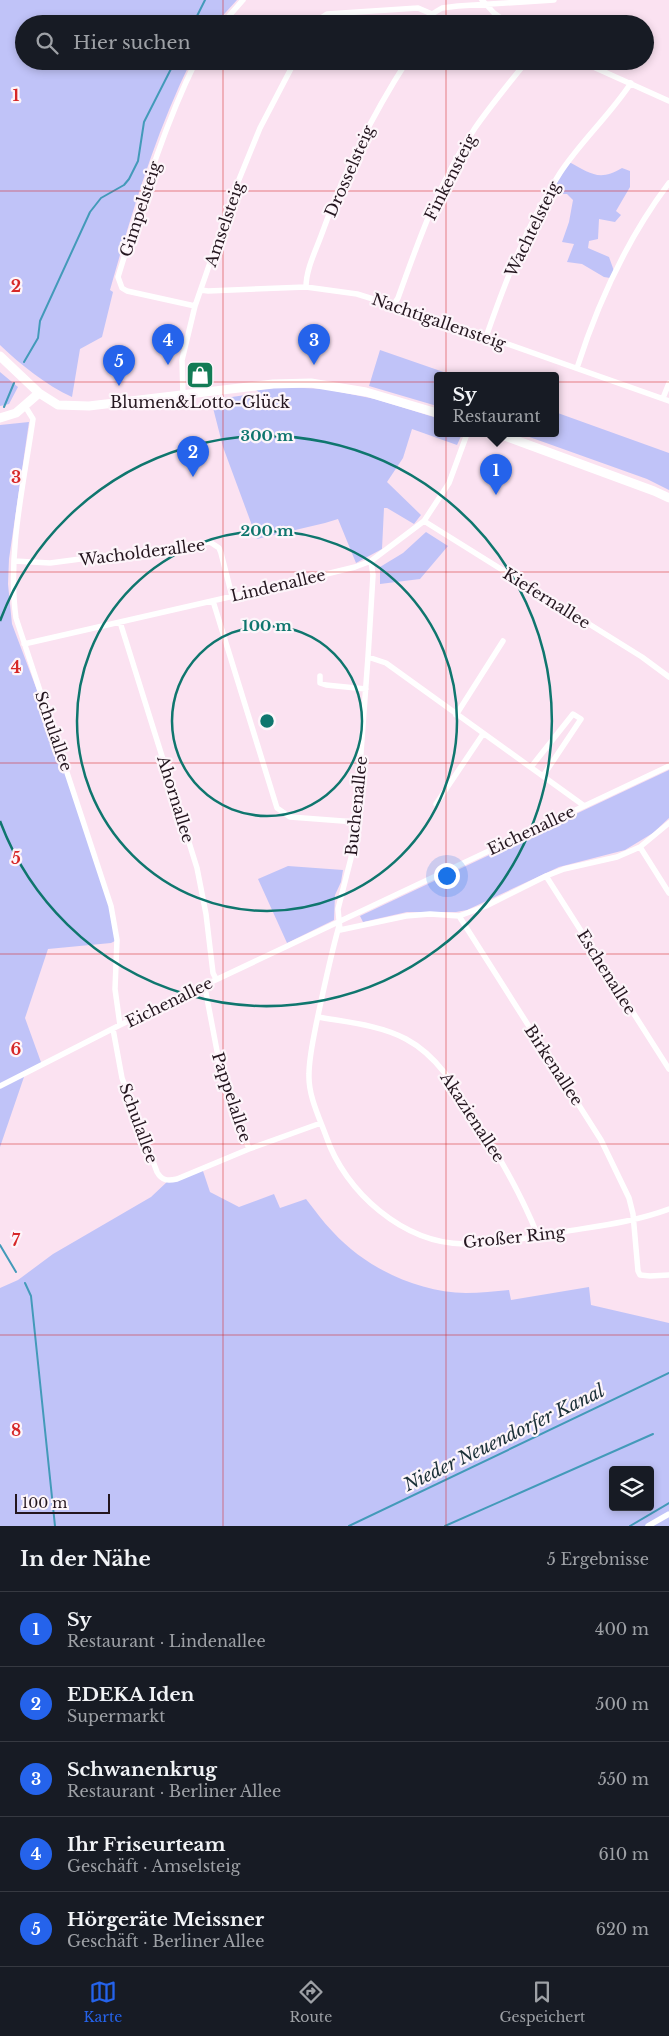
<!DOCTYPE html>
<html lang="de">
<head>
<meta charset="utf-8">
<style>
  body { margin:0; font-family:"Libre Baskerville",serif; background:#20242c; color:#f1f3f6 }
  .controls { position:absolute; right:15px; bottom:15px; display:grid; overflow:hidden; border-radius:5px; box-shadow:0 2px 8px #0003 }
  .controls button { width:45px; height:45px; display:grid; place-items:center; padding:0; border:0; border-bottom:1px solid #363941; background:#171b24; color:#f1f3f6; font:25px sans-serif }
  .scale { position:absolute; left:15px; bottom:12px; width:95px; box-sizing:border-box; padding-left:5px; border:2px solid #24161f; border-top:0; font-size:14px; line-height:18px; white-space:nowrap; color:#24161f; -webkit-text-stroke:4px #fdf5fa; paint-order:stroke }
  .you { position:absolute; left:446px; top:875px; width:18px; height:18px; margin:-12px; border:4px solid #fff; border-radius:50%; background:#1a73e8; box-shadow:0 0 0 8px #1a73e833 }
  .badge { display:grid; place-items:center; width:32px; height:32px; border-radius:50%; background:#2563eb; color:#fff; font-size:16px; font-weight:700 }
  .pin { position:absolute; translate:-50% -41px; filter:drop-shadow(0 1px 2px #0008) }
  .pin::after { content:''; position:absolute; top:26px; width:18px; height:15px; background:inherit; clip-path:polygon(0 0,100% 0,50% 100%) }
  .popup { position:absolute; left:434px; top:372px; width:125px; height:65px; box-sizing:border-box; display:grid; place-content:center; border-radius:5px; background:#171b24; filter:drop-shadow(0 1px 4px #0005); font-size:16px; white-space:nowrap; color:#9ea1a6 }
  .popup b { font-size:19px; color:#f1f3f6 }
  .popup::after { content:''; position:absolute; left:50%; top:100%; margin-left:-10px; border:10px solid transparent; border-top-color:#171b24 }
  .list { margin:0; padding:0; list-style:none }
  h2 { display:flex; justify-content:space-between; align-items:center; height:65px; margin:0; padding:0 20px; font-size:21px }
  h2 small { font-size:16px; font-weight:400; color:#9ea1a6 }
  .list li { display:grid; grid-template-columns:32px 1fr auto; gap:15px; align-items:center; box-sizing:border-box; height:75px; padding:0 20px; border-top:1px solid #363941 }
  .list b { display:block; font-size:19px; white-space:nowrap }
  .list p { margin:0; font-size:16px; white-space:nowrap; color:#9ea1a6 }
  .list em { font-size:16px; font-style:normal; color:#9ea1a6 }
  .icon { flex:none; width:28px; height:28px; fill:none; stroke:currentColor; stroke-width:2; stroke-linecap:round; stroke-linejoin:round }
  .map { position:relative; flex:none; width:669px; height:1526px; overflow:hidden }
  .search { position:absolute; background:#171b24; box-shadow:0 2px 8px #0003; left:15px; right:15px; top:15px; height:55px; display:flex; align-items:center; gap:12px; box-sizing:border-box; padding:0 18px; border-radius:28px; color:#9ea1a6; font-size:19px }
  .sheet { height:440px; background:#171b24 }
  nav { display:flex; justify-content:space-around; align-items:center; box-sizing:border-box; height:70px; border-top:1px solid #363941; background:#171b24; font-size:14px; color:#9ea1a6 }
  nav a { display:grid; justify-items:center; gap:2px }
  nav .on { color:#2563eb }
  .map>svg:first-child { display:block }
  .green { fill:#c0c3f8; fill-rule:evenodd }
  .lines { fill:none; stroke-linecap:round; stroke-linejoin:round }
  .stream { stroke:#439ab9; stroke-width:2 }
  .street { stroke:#fff; stroke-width:5.5 }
  .secondary { stroke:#fff; stroke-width:9 }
  .grid { fill:none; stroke:#d62828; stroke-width:1; stroke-opacity:0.55 }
  .ring { fill:none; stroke:#0f766e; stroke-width:2.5 }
  .labels { text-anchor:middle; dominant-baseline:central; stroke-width:4.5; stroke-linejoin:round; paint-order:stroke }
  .street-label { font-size:16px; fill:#24161f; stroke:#fdf5fa }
  .poi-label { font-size:16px; fill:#24161f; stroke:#fdf5fa }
  .water-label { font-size:18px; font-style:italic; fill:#1c3139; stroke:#fdf5fa }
  .grid-label { font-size:16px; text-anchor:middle; font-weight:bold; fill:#d62828; stroke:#fdf5fa; stroke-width:4.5; stroke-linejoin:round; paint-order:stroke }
  .centre { fill:#0f766e; stroke:#fdf5fa; stroke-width:2.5 }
  .ring-label { font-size:15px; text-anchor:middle; font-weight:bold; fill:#0f766e; stroke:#fdf5fa; stroke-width:4.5; stroke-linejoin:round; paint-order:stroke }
</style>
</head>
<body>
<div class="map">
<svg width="669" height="1526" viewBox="0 0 669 1526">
  <rect width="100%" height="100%" fill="#fbe2f1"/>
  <path class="green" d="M0 0H237L215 24H24V61H191C155 134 132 212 110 290L113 292 102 337 80 349 72 397C46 385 21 365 0 345Z
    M569 162C590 173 599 182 622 168L630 171V187L616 211 621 215 615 222 599 219 598 239 589 241 588 248 609 257 614 271 610 278 604 277 582 264 567 262 574 244 562 242 569 222 573 200 567 194H557L551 190Z
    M380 350 455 376H437V406L369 386Z
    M0 372 18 387 9 404 0 406Z
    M283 387 325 389 375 399 437 418V434H462L457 445 412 429 403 458 387 482 421 515 414 524 387 508H384L382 549 356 563 338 519 325 523 257 539 223 447 211 400 260 393 256 390Z
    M555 412 669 453V490L647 479 521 434H555Z
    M29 422 9 559 8 584 12 624 72 783 101 872 117 940 111 943 48 949 25 1018 42 1065 25 1074 0 1147V425Z
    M426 532 448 546 420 579 380 584V567L403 553Z
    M669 770V818L653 833 625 850 559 867 467 910 456 912H407L363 922 360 916Z
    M288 866 343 870 341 882 335 895 334 920 287 943 258 879Z
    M202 1168 210 1192 239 1207 274 1194 280 1208 306 1199C315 1210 323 1222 333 1232 366 1268 417 1292 466 1293 480 1293 495 1291 509 1290L511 1300 589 1287 591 1305 669 1323V1526H0V1288L18 1280 53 1254 151 1197 169 1180ZM613 1470H650V1507H613Z"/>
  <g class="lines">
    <path class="stream" d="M193 24 205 0
      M24 362 38 338 40 321 90 212 101 198 124 185 129 179 138 161 144 122 175 61
      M4 407 14 383
      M0 1245 16 1272
      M25 1283 31 1296 55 1526
      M349 1526 669 1373
      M445 1526 653 1434
      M630 1526 669 1503"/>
    <path class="street" d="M482 0 494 13 509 24
      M222 24 243 0
      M318 24 321 18 327 14 418 8 432 14 442 8 458 6 554 0
      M430 24 432 14
      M580 61 669 101
      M306 287C306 270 315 252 321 236 343 174 371 117 407 61
      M201 290 208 291 306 287 357 294 434 318 669 401
      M394 304 398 298C419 239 440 180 475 128 491 105 509 83 527 61
      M195 306 127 291 122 288 118 277C141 203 162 130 196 61
      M486 337C506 280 527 224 560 173 581 141 610 115 631 83
      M577 368C598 302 627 239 669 183
      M183 395 182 360 195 306 238 182 260 128 295 61
      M663 398 669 383
      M25 406 33 419C24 482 7 555 16 618L111 906 117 940 115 989 120 1025
      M424 521 642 657 669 677
      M14 561 50 563 210 542 219 548 221 553 232 596
      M371 561 373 575 368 657 358 793 351 858 338 909 340 930 406 916 430 914 459 916 486 906 546 876 564 869 617 857 640 847 669 823
      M213 601 277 808 290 817 356 822
      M120 622 197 868 206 914 213 973 216 979
      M24 644 273 587 355 567 371 561 424 521 449 483 467 434
      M368 657 386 663 583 805
      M320 676V683L326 685 366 689
      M456 715 503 641
      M531 767 573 714 581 719 543 776
      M436 804 483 734
      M640 847 669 893
      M546 876 669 1069
      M459 916 601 1140 629 1198 633 1214 638 1271 640 1275 650 1276 669 1275
      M339 926C330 958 323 992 316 1025 313 1041 309 1058 309 1074 308 1095 319 1117 326 1136 345 1192 403 1243 464 1244 496 1245 530 1237 562 1232 598 1226 634 1222 669 1209
      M203 986 206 993 221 1072 249 1149
      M318 1017C346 1022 380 1025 406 1039 438 1056 457 1089 475 1119 500 1157 521 1194 538 1236
      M113 1029 122 1078 157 1172C162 1181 168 1181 177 1179L249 1149 321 1123
      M0 1086 120 1025 669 766
      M648 1526 669 1514"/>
    <path class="secondary" d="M0 356 39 393 58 405 89 406 273 384 311 383 366 392 437 413
      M0 418 16 413 39 393
      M499 434 654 491 669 498"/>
  </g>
  <path class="grid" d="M223 0V24M446 0V24M223 61V1526M446 61V1526M0 191H669M0 382H669M0 572H669M0 763H669M0 954H669M0 1144H669M0 1335H669"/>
  <g class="ring">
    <circle cx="267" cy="721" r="95"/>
    <circle cx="267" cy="721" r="190"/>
    <path d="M0 621A285 285 0 1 1 0 821"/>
  </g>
  <defs>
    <g id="shop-square" transform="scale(1.4375)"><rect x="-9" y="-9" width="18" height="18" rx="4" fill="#127b55" stroke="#fdf5fa"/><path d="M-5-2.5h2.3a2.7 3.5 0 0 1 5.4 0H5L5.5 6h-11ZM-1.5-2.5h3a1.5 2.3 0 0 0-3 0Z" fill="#fff"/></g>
  </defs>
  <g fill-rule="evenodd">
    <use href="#shop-square" x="200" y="375"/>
  </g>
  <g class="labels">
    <g class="street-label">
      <text transform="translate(349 171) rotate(-66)">Drosselsteig</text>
      <text transform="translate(450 177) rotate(-63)">Finkensteig</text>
      <text transform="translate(140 209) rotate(-72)">Gimpelsteig</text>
      <text transform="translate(224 224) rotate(-71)">Amselsteig</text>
      <text transform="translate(532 229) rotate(-64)">Wachtelsteig</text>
      <text transform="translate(439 321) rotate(19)">Nachtigallensteig</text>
      <text transform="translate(142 552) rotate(-7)">Wacholderallee</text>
      <text transform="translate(278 585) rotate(-13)">Lindenallee</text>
      <text transform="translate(547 598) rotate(32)">Kiefernallee</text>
      <text transform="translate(54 731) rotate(71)">Schulallee</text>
      <text transform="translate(176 799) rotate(73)">Ahornallee</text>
      <text transform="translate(356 806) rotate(-84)">Buchenallee</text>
      <text transform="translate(531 830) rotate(-25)">Eichenallee</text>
      <text transform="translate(607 972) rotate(58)">Eschenallee</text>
      <text transform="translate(169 1002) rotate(-26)">Eichenallee</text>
      <text transform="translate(554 1065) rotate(57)">Birkenallee</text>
      <text transform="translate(232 1097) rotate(72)">Pappelallee</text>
      <text transform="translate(473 1117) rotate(57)">Akazienallee</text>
      <text transform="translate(139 1123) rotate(70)">Schulallee</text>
      <text transform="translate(514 1237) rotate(-6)">Großer Ring</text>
    </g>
    <g class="poi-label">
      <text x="200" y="402">Blumen&amp;Lotto-Glück</text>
    </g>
    <g class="water-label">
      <text transform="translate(504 1438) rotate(-26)">Nieder Neuendorfer Kanal</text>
    </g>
  </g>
  <g class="grid-label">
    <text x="16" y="101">1</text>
    <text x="16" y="292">2</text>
    <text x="16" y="483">3</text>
    <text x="16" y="673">4</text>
    <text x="16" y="864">5</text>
    <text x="16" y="1055">6</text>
    <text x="16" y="1246">7</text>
    <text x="16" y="1436">8</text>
  </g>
  <circle cx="267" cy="721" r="8" class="centre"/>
  <g class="ring-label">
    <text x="267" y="441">300 m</text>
    <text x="267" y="536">200 m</text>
    <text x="267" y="631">100 m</text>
  </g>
</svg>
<div class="controls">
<button><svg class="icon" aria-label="layers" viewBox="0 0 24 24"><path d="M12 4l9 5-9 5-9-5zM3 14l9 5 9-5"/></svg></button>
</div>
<div class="scale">100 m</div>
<div class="you"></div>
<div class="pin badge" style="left:496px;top:495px">1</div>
<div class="popup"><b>Sy</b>Restaurant</div>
<div class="pin badge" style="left:193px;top:477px">2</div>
<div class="pin badge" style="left:314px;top:365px">3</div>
<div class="pin badge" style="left:168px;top:365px">4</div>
<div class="pin badge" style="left:119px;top:386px">5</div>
<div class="search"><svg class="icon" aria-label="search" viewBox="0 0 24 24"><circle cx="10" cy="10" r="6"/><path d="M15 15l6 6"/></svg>Hier suchen</div>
</div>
<section class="sheet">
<h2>In der Nähe<small>5 Ergebnisse</small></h2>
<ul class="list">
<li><span class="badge">1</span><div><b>Sy</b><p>Restaurant · Lindenallee</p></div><em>400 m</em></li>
<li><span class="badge">2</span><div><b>EDEKA Iden</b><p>Supermarkt</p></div><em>500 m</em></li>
<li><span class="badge">3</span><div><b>Schwanenkrug</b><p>Restaurant · Berliner Allee</p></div><em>550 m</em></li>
<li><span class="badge">4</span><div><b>Ihr Friseurteam</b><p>Geschäft · Amselsteig</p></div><em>610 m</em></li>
<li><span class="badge">5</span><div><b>Hörgeräte Meissner</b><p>Geschäft · Berliner Allee</p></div><em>620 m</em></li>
</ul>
</section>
<nav>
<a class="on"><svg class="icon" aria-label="map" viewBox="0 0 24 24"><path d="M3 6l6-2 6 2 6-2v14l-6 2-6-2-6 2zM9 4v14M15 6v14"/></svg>Karte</a>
<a><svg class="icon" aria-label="directions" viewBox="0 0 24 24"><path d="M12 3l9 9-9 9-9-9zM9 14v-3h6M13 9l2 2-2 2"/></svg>Route</a>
<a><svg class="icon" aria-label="saved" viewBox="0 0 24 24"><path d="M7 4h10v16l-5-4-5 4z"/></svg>Gespeichert</a>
</nav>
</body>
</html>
